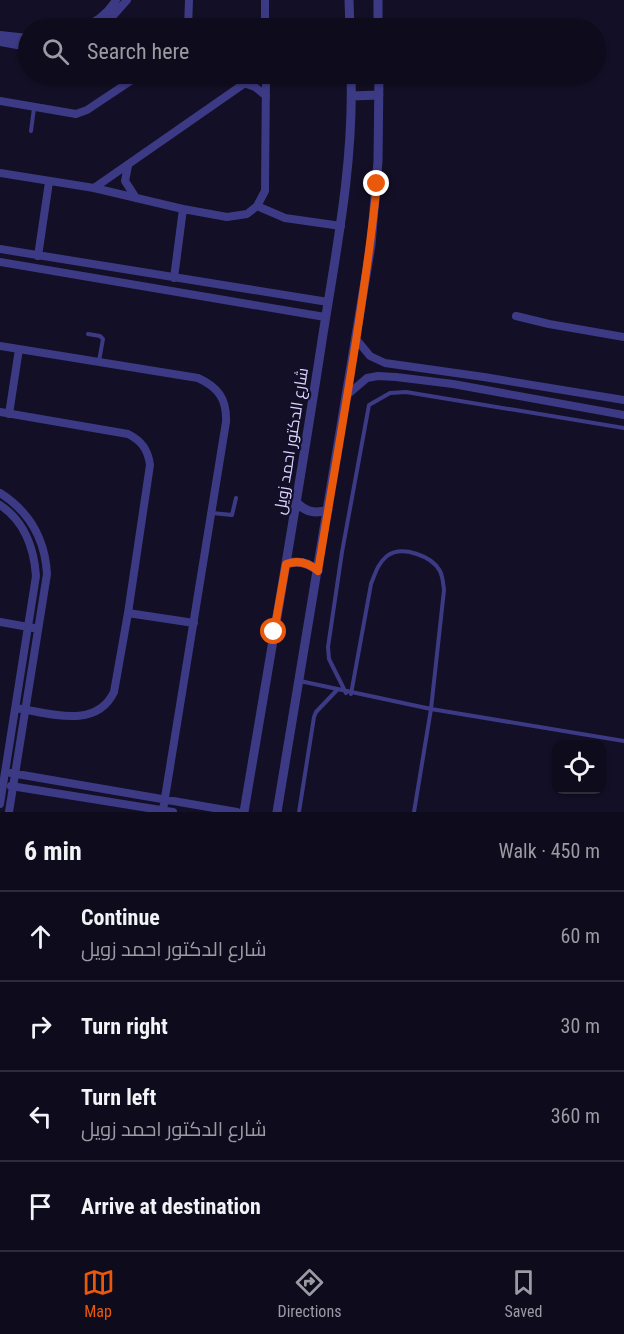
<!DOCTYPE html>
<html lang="en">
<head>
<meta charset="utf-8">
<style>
  body { margin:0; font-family:"Roboto Condensed",Cairo,sans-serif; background:#171425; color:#f1f3f6 }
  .controls { position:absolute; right:18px; bottom:18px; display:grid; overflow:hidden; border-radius:12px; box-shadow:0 2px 4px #0004 }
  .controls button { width:54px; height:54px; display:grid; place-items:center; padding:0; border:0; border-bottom:2px solid #2e2b3b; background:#0e0b1c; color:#f1f3f6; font:30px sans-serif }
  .stop { position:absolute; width:18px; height:18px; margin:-14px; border:4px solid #ea580c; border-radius:50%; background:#fff }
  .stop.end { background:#ea580c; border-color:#fff; box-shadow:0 2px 6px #0008 }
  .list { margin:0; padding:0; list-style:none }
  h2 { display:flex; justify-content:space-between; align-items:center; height:78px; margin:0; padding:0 24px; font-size:26px }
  h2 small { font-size:20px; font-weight:400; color:#9b9ba3 }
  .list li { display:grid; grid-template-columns:39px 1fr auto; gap:18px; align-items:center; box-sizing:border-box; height:90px; padding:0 24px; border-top:2px solid #2e2b3b }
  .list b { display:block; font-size:22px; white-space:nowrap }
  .list p { margin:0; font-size:20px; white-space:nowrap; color:#9b9ba3 }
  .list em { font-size:20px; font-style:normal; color:#9b9ba3 }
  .icon { flex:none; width:33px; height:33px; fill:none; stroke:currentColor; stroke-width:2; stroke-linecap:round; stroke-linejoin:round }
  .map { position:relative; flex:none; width:624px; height:812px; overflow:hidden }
  .search { position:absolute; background:#0e0b1c; box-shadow:0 2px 4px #0004; left:18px; right:18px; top:18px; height:66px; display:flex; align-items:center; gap:15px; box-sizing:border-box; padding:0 21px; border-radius:33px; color:#9b9ba3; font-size:22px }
  .sheet { height:438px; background:#0e0b1c }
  nav { display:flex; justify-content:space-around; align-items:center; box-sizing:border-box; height:84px; border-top:2px solid #2e2b3b; background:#0e0b1c; font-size:16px; color:#9b9ba3 }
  nav a { display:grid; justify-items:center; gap:3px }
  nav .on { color:#ea580c }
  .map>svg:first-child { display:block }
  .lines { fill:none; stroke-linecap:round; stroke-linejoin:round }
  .service { stroke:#3d3a85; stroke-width:4 }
  .minor { stroke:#3d3a85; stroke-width:8 }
  .tertiary { stroke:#3d3a85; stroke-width:9 }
  .route { stroke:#ea580c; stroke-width:8 }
  .labels { text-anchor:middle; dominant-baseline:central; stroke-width:4.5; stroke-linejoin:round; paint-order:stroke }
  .street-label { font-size:16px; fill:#d9d4ff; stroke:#130f26 }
</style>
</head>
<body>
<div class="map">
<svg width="624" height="812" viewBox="0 0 624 812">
  <rect width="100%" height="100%" fill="#130f26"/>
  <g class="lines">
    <path class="service" d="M31 131 34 108
      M88 334 100 336 103 339 99 361
      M212 513 232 515 236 498
      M300 681 431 709 624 741
      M346 693 329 659 328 647 342 552 369 405 390 393 406 392 624 428
      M351 694 371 584C375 574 378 563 387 556 402 545 432 556 440 571 443 577 443 583 444 590L431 709 414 812
      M299 812 314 717 316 712 337 690"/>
    <path class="minor" d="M265 0V28
      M81 28C95 23 108 13 116 0
      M102 28 127 0
      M188 28 189 0
      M0 35 28 38
      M0 42 28 47
      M244 83 255 87 266 96
      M0 101 76 114 87 110 141 74
      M128 166 125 181 136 198
      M0 173 94 188 183 209 227 217 247 214 257 206 265 191 266 74
      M94 188 258 74
      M257 206 285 218 341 226
      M0 249 328 302
      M38 256 49 182
      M0 262 325 317
      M174 278 183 209
      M516 316 549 324 624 337
      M356 339 370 356 385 363 484 377 624 400
      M0 346 198 378C218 387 227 399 226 422L163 810
      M347 395 367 378 378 376 396 377 453 384 624 415
      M0 412 128 434C142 441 148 450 150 465L128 613 114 692C96 730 49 713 16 708
      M9 414 19 349
      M0 493C30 512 45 539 47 574L9 812
      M0 505C24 521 34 548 36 576L0 804
      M128 613 194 623
      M0 622 34 628
      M11 773 237 812
      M11 786 173 812"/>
    <path class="tertiary" d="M349 0 350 28
      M378 0V28
      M352 96 379 95
      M297 503C306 512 315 514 328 510
      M286 564C298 560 308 562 318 571
      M244 812C270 657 297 503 321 347 335 256 354 166 351 74
      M277 812 371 245 378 161 379 74"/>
  </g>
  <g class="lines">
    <path class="route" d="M274 632 286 564C298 560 308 562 318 571 339 442 363 314 377 184"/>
  </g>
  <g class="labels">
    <g class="street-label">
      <text transform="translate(291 441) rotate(-81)">شارع الدكتور احمد زويل</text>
    </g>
  </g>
</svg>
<div class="controls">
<button><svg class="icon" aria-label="locate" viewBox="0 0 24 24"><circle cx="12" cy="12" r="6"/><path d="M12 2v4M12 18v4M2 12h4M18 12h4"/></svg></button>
</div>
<div class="stop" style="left:274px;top:632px"></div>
<div class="stop end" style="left:377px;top:184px"></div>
<div class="search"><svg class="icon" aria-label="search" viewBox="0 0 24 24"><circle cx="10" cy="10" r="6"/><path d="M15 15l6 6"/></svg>Search here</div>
</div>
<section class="sheet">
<h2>6 min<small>Walk · 450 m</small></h2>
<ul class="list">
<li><svg class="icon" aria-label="ahead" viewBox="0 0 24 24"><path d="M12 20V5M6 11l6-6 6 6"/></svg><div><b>Continue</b><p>شارع الدكتور احمد زويل</p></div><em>60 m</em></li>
<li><svg class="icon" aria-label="right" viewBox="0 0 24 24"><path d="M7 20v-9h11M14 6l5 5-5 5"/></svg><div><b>Turn right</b></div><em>30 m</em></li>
<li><svg class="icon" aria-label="left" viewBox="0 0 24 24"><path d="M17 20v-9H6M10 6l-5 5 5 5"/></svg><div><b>Turn left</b><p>شارع الدكتور احمد زويل</p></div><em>360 m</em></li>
<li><svg class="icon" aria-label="arrive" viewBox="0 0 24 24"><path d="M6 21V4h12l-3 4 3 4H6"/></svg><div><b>Arrive at destination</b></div></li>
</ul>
</section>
<nav>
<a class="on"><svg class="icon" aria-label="map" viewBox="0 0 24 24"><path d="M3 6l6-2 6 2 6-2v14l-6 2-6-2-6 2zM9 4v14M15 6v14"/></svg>Map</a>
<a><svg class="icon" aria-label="directions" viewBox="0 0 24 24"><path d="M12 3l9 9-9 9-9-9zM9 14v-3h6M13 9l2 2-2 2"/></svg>Directions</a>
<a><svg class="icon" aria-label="saved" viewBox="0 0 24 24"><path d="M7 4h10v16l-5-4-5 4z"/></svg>Saved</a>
</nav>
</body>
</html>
